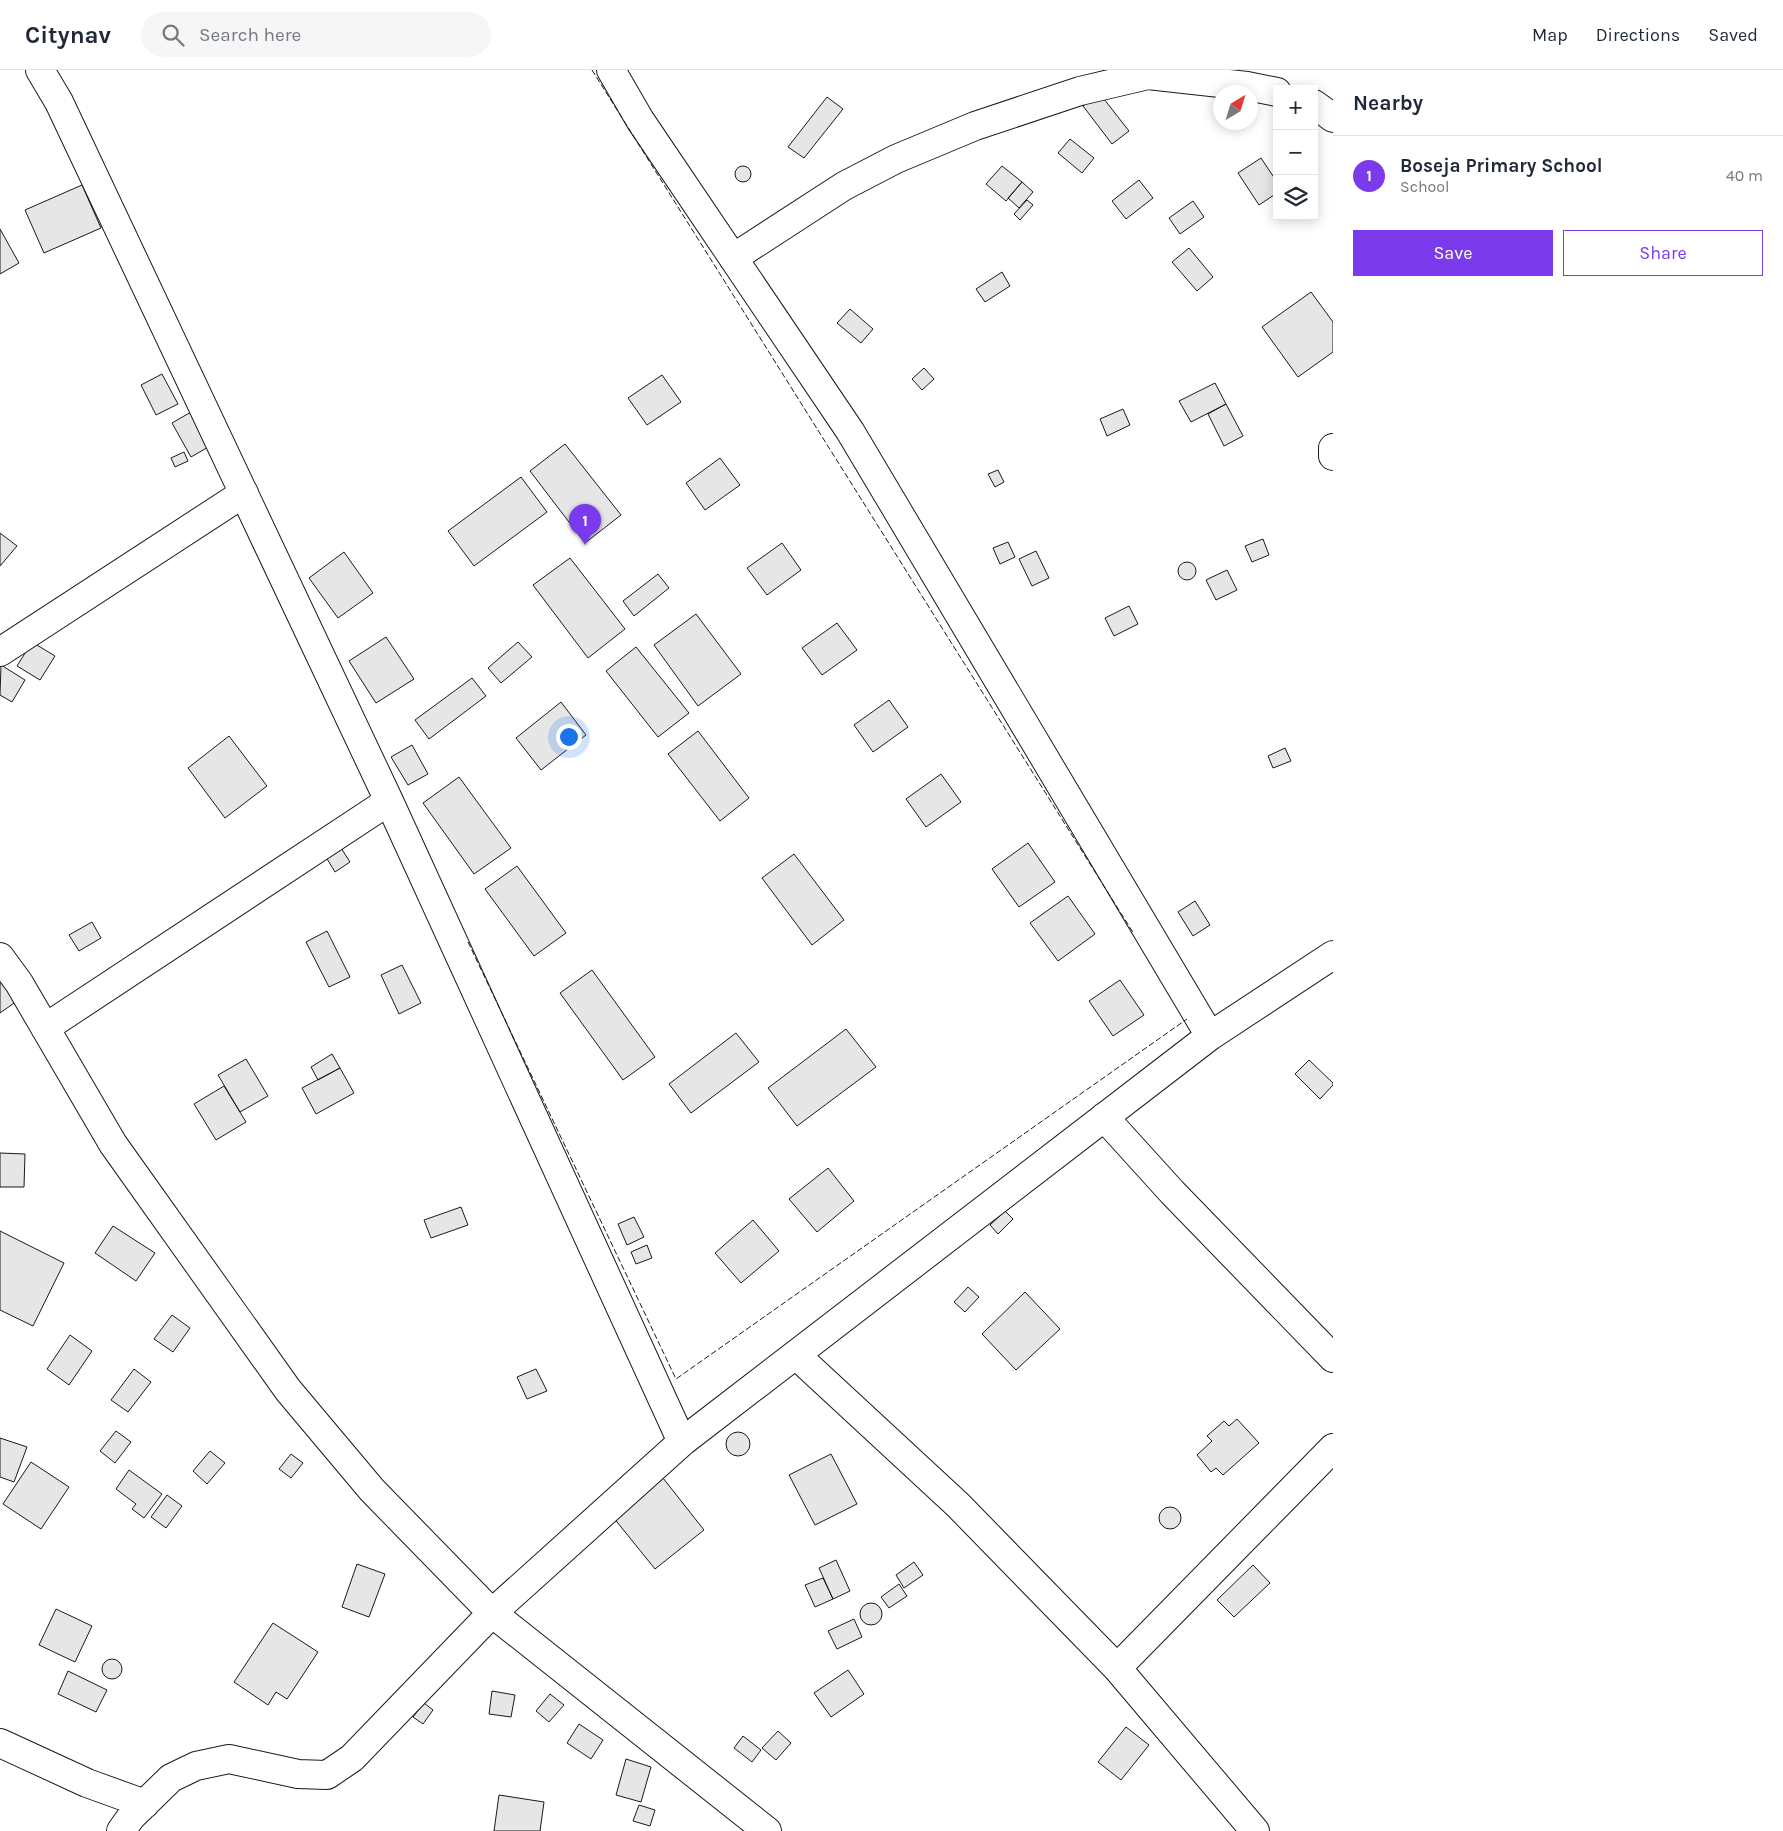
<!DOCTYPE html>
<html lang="en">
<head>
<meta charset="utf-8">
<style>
  body { margin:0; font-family:Karla,sans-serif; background:#f6f6f7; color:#1f2937 }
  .controls { position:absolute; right:15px; top:15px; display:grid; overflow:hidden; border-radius:0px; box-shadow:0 2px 12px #0003 }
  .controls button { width:45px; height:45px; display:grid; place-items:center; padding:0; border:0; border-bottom:1px solid #e0e1e3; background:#fff; color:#1f2937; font:25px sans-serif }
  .compass { position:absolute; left:1213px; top:15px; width:45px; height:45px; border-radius:50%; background:#fff; box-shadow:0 2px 12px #0003; rotate:38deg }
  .you { position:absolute; left:568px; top:666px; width:18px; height:18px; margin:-12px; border:4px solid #fff; border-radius:50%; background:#1a73e8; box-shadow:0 0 0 8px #1a73e833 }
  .badge { display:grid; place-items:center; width:32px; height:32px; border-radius:50%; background:#7c3aed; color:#fff; font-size:16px; font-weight:700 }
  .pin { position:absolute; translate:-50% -41px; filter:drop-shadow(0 1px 2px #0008) }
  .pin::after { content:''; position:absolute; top:26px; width:18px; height:15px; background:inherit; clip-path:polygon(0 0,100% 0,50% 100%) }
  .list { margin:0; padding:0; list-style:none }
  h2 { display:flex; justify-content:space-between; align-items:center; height:65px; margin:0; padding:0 20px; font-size:21px }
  h2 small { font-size:16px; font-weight:400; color:#747a83 }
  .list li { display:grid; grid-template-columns:32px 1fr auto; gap:15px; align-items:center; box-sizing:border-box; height:80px; padding:0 20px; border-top:1px solid #e0e1e3 }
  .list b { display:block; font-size:19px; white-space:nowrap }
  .list p { margin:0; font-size:16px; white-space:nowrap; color:#747a83 }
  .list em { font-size:16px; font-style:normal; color:#747a83 }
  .actions { display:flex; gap:10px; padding:15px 20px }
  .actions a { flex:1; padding:11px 0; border:1px solid #7c3aed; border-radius:0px; text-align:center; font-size:18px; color:#7c3aed }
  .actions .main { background:#7c3aed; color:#fff }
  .icon { flex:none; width:28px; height:28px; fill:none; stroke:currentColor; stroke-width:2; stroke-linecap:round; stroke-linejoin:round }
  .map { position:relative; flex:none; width:1333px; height:1761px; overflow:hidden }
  header { display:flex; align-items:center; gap:30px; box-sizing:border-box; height:70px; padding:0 25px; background:#fff; border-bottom:1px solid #e0e1e3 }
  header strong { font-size:24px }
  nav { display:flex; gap:28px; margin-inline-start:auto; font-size:18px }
  .search { width:350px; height:45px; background:#f6f6f7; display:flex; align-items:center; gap:12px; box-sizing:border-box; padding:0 18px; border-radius:28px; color:#747a83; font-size:19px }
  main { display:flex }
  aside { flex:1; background:#fff }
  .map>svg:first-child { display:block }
  .building { fill:#e6e6e6; stroke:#1a1a1a }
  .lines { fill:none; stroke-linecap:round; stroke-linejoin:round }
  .street-casing { stroke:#1a1a1a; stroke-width:30 }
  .street { stroke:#fff; stroke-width:28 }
  .fence { stroke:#1a1a1a; stroke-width:1; stroke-dasharray:6 2.5; stroke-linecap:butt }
</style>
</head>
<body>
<header>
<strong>Citynav</strong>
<div class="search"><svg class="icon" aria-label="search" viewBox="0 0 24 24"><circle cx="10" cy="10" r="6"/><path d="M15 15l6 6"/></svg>Search here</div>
<nav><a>Map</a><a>Directions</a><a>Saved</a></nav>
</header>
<main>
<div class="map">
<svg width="1333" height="1761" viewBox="0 0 1333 1761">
  <rect width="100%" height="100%" fill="#fff"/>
  <path class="building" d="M1100 24 1129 61 1112 74 1083 36Z
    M827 27 843 39 804 88 788 77Z
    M1070 69 1094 88 1082 103 1058 83Z
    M1261 88 1277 112V123L1259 135 1238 103Z
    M1002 96 1022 112 1006 131 986 114Z
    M735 104a8 8 0 1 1 16 0a8 8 0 1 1-16 0Z
    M1139 110 1153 128 1126 149 1112 131Z
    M1022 112 1033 122 1019 138 1008 128Z
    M82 115 101 158 44 183 25 140Z
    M1027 130 1033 135 1020 150 1014 144Z
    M1193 131 1204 147 1180 164 1169 148Z
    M0 159 19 193 0 204Z
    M1189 178 1213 207 1197 221 1172 192Z
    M1002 202 1010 216 985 232 976 219Z
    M1311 222 1333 252V282L1298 307 1262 257Z
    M850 239 873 259 861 273 837 253Z
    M924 298 934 309 922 320 912 309Z
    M162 304 178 334 156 345 141 315Z
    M662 305 681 332 647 355 628 328Z
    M1215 313 1226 334 1191 352 1179 331Z
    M1226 334 1243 366 1224 376 1208 344Z
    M1123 339 1130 355 1107 366 1100 349Z
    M191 342 210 376 191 387 172 353Z
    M565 374 621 445 585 473 530 401Z
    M184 382 188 391 175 397 171 388Z
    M720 388 740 415 705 440 686 413Z
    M998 400 1004 412 995 417 988 404Z
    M521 407 547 442 474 496 448 461Z
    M0 463 17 476 0 496Z
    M1263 469 1269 485 1252 492 1245 476Z
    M1008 472 1015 487 1000 494 993 478Z
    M782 473 801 500 767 525 747 498Z
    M1036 481 1049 508 1032 516 1019 489Z
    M344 482 373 523 338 548 309 508Z
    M570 488 625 559 588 588 533 515Z
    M1178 501a9 9 0 1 1 18 0a9 9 0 1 1-18 0Z
    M1227 500 1237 520 1216 530 1206 510Z
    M658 504 669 518 634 546 623 531Z
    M1129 536 1138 554 1114 566 1105 548Z
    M696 544 741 604 698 636 654 575Z
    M837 553 857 580 822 605 802 578Z
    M386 567 414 609 376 633 349 591Z
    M32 572 55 586 40 610 17 596Z
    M518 572 532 587 501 613 488 598Z
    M636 577 689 643 658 667 606 601Z
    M1 595 25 610 12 632 0 625Z
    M472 608 486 626 429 669 415 650Z
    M889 630 908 657 873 682 854 655Z
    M561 632 586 665 541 700 516 668Z
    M698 661 749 728 720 751 668 684Z
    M229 666 267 716 225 748 188 698Z
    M412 675 428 704 408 715 391 687Z
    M1285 678 1291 691 1273 698 1268 686Z
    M941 704 961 732 926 757 906 729Z
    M459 707 511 778 474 804 423 733Z
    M1028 773 1055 812 1019 837 992 799Z
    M341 778 350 792 335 802 326 787Z
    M794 784 844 850 812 875 762 808Z
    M517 796 566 863 534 886 485 819Z
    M1068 826 1095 864 1058 891 1030 853Z
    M1195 831 1210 855 1193 866 1178 842Z
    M92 852 101 868 79 881 69 865Z
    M327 861 350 907 329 917 306 872Z
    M402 895 421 933 399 944 381 905Z
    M592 900 655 987 623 1010 560 923Z
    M0 905 17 931 0 943Z
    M1120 910 1144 945 1113 966 1089 931Z
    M846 959 876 997 797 1056 768 1018Z
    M736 963 759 992 691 1043 669 1014Z
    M332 984 340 998 318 1010 311 997Z
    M246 989 268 1026 240 1042 218 1005Z
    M1309 990 1333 1013V1015L1320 1029 1295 1004Z
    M340 998 354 1023 316 1044 302 1018Z
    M224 1016 246 1052 216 1070 194 1034Z
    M0 1083 25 1084 24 1117H0Z
    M828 1098 854 1131 817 1162 789 1129Z
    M461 1137 468 1155 431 1168 424 1150Z
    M1005 1141 1013 1149 998 1164 990 1155Z
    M634 1147 644 1167 627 1175 618 1154Z
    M753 1150 779 1181 741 1213 715 1183Z
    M113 1156 155 1183 136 1211 95 1183Z
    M0 1161 64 1193 33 1256 0 1240Z
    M647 1175 652 1188 636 1194 631 1182Z
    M968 1217 979 1227 965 1242 954 1232Z
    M1025 1222 1060 1259 1016 1300 982 1264Z
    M172 1245 190 1258 173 1282 154 1269Z
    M70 1265 92 1281 69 1315 47 1299Z
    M134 1299 151 1312 128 1342 111 1330Z
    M536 1299 547 1321 527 1329 517 1307Z
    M1237 1349 1259 1373 1223 1405 1216 1398 1211 1402 1197 1385 1212 1371 1207 1366 1224 1351 1229 1356Z
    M116 1361 131 1372 115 1393 100 1381Z
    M726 1374a12 12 0 1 1 24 0a12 12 0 1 1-24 0Z
    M0 1368 27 1377 14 1412 0 1407Z
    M210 1381 225 1393 207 1414 193 1401Z
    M291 1384 303 1393 291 1408 279 1399Z
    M831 1384 857 1434 815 1455 789 1405Z
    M31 1392 69 1417 41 1459 3 1434Z
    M129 1400 162 1424 144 1448 132 1439 136 1434 116 1419Z
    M663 1408 704 1460 655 1499 613 1447Z
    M167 1425 182 1436 166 1458 151 1447Z
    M1159 1448a11 11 0 1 1 22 0a11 11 0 1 1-22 0Z
    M836 1490 850 1521 833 1529 819 1498Z
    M914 1492 923 1505 904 1518 896 1505Z
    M357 1494 385 1504 369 1547 342 1537Z
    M1253 1495 1270 1513 1234 1547 1217 1530Z
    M823 1508 833 1529 815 1537 805 1515Z
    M899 1514 907 1526 889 1538 881 1527Z
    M860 1544a11 11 0 1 1 22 0a11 11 0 1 1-22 0Z
    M56 1539 92 1556 75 1592 39 1575Z
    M854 1549 862 1567 837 1579 828 1561Z
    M273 1553 318 1582 287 1629 276 1622 268 1635 234 1612Z
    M102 1599a10 10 0 1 1 20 0a10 10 0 1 1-20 0Z
    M848 1600 864 1624 831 1647 814 1623Z
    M68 1601 107 1620 96 1642 58 1624Z
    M492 1621 515 1625 511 1647 489 1644Z
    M550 1624 564 1635 549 1652 536 1641Z
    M424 1633 433 1640 423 1654 413 1647Z
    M579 1654 603 1670 591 1689 567 1673Z
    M1126 1657 1149 1675 1121 1710 1098 1692Z
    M778 1661 791 1673 776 1690 762 1678Z
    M743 1666 761 1680 752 1692 734 1678Z
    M626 1689 651 1697 641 1732 616 1725Z
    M499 1725 544 1732 540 1761H494Z
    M639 1735 655 1740 650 1756 633 1751Z"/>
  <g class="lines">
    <g class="street-casing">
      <path id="street" d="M40 0 59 32 389 731 682 1372
        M611 0 640 50 850 361 1210 966
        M1314 34 1333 48
        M733 188 844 116 896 89 975 56 1080 21 1148 5 1247 16 1277 22
        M1333 378V386
        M0 582 244 423
        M0 887 19 913 113 1074 288 1320 372 1420 492 1543 767 1761
        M45 958 389 731
        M1104 1047 1172 1122 1333 1288
        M796 1285 958 1435 1117 1598 1255 1761
        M1117 1598 1333 1378
        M0 1673 87 1713 145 1734
        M121 1761 131 1747 171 1708 196 1696 229 1689 298 1704 327 1705 352 1688 492 1543 682 1372 1210 966 1333 885"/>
    </g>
    <use href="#street" class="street"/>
    <path class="fence" d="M592 0 1134 864
      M468 872 676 1309 1187 949"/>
  </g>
</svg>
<div class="controls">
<button>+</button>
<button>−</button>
<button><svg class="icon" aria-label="layers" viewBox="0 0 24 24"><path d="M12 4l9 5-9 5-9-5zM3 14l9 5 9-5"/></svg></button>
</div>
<svg class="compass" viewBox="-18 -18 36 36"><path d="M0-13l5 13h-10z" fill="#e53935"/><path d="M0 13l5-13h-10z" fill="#747a83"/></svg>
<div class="you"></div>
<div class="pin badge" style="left:585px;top:475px">1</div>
</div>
<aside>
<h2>Nearby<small></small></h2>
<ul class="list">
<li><span class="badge">1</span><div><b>Boseja Primary School</b><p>School</p></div><em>40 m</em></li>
</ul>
<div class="actions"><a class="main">Save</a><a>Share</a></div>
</aside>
</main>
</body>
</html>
